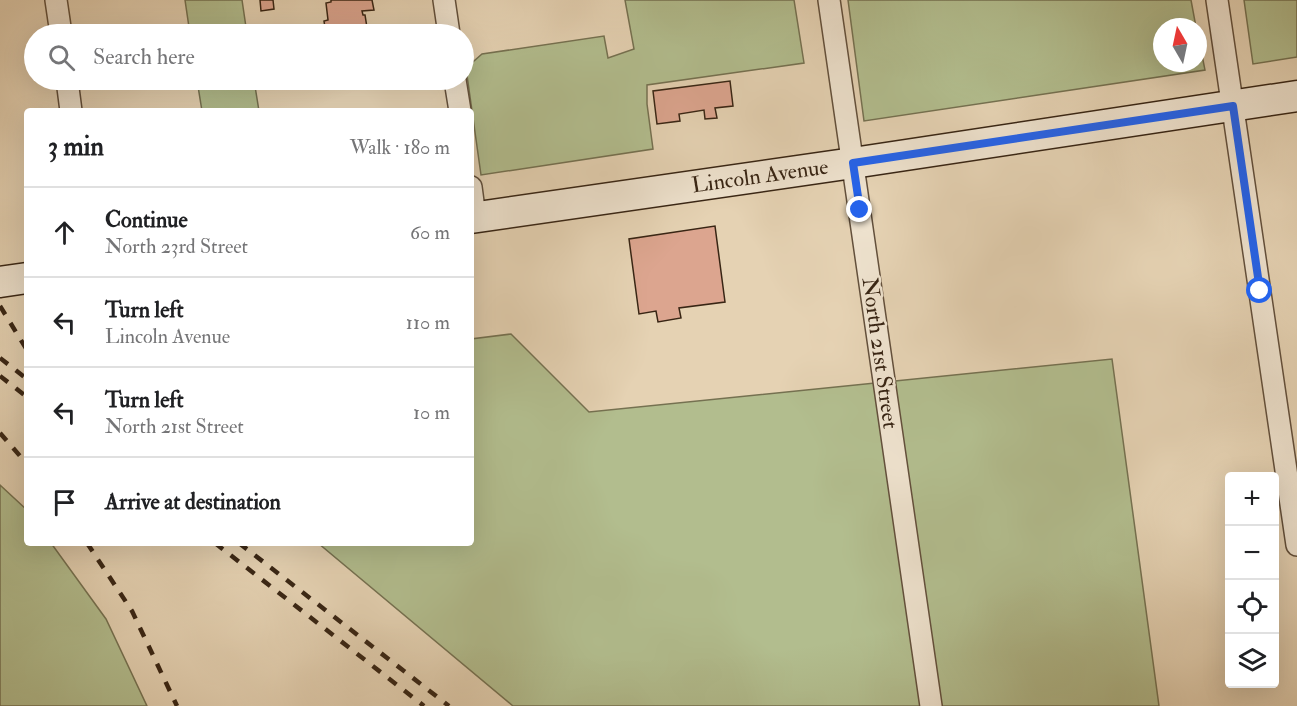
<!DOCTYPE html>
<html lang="en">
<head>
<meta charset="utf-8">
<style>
  body { margin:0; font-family:"IM FELL Double Pica",serif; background:#f6f6f6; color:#202124 }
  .controls { position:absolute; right:18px; bottom:18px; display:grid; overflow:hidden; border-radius:6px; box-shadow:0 6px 24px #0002 }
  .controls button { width:54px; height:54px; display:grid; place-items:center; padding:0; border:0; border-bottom:2px solid #e0e0e0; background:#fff; color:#202124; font:30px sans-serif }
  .compass { position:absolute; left:1153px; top:18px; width:54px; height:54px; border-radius:50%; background:#fff; box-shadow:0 6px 24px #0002; rotate:351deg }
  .stop { position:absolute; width:18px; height:18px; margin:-14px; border:4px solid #2563eb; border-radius:50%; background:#fff }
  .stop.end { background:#2563eb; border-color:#fff; box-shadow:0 2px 6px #0008 }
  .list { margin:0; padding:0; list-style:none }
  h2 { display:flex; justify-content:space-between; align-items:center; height:78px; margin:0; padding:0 24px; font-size:26px }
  h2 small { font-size:20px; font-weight:400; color:#757577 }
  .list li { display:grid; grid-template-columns:39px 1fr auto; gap:18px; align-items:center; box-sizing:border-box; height:90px; padding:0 24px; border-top:2px solid #e0e0e0 }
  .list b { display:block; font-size:22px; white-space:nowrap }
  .list p { margin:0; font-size:20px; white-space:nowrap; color:#757577 }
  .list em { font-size:20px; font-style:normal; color:#757577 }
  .icon { flex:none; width:33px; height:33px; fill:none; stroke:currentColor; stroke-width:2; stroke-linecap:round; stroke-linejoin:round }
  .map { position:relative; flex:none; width:1297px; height:706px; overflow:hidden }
  .search { position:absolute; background:#fff; box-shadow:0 6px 24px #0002; left:24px; top:24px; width:450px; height:66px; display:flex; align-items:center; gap:15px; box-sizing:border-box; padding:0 21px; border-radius:33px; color:#757577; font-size:22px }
  .panel { position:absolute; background:#fff; box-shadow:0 6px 24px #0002; left:24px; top:108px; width:450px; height:438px; border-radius:6px }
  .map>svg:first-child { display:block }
  .green { fill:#b2bd8e; stroke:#757151; stroke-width:1.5 }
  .building { fill:#dca58f; stroke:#382514; stroke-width:1.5 }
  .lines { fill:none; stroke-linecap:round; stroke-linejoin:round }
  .street-casing { stroke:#63503c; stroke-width:24 }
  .secondary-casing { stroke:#382514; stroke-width:33 }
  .street { stroke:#eee2ce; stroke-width:21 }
  .secondary { stroke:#eee2ce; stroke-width:30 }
  .rail { stroke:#382514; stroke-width:4.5; stroke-dasharray:10 10; stroke-linecap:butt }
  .route { stroke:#2563eb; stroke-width:8 }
  .labels { text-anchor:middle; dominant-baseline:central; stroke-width:5; stroke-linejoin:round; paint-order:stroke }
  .street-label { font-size:22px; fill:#382514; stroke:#eee2ce }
</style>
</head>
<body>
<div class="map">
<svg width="1297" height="706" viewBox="0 0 1297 706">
  <rect width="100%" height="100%" fill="#e5d2b3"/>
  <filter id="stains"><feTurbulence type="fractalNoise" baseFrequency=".00333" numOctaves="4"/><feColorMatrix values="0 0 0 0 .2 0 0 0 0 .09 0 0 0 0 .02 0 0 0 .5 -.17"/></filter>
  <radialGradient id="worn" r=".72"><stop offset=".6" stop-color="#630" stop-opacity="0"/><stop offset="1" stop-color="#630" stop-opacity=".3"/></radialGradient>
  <path class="green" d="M185 0H242L247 34H190Z
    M625 0H794L804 63 647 85V104L653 149 481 175 466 68 482 54 604 36 608 58 634 49Z
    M848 0H1191L1196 27H1162V63H1198V35L1205 70 864 121Z
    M1244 0H1297V57L1253 64Z
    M197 80H254L259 111H202Z
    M511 334 589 412 1112 359 1159 706H513L318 543H471V339Z
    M0 485 27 510V543H51L106 619 147 706H0Z"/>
  <path class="building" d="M260 0H273L274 9 261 11Z
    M331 0H372L374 10 362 11 363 15H365L368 34H326L324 21 328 20 326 3 331 2Z
    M730 81 733 106 715 108 717 118 705 119 704 110 679 114 680 121 657 124 653 91Z
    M715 226 725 302 679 308 681 318 658 322 656 311 639 314 629 239Z"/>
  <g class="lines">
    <g class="street-casing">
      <path id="street" d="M56 0 61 34
        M444 0 449 34
        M829 0 931 706
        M1217 0 1297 545
        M67 80 71 111
        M455 80 460 111
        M471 187 475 217"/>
    </g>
    <g class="secondary-casing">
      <path id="secondary" d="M471 218 853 163 1297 96
        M0 282 27 278"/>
    </g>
    <use href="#street" class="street"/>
    <use href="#secondary" class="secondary"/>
    <path class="rail" d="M0 306 27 350
      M0 358 27 379
      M0 376 27 397
      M0 433 27 464
      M87 543 132 611 177 706
      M215 543 424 706
      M239 543 449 706"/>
  </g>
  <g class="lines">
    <path class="route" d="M860 210 853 163 1233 106 1260 291"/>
  </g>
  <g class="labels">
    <g class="street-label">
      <text transform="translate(760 176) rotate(-8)">Lincoln Avenue</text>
      <text transform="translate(880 353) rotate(82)">North 21st Street</text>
    </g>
  </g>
  <rect width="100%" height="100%" filter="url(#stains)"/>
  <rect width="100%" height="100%" fill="url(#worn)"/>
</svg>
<div class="controls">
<button>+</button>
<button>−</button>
<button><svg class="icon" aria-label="locate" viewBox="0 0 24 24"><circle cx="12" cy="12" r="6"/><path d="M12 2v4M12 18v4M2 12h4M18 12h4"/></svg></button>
<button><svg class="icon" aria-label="layers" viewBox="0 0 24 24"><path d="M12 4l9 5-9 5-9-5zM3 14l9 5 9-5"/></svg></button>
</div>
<svg class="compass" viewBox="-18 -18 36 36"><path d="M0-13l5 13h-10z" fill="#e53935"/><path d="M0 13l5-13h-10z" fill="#757577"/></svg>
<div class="stop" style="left:1260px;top:291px"></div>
<div class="stop end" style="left:860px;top:210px"></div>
<div class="search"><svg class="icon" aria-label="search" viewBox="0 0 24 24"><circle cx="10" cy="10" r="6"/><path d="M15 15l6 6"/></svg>Search here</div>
<section class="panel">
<h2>3 min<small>Walk · 180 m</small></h2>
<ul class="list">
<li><svg class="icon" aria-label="ahead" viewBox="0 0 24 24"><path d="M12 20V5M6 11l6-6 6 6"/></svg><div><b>Continue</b><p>North 23rd Street</p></div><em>60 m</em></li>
<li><svg class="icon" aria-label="left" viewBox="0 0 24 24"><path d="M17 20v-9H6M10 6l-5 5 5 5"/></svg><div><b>Turn left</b><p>Lincoln Avenue</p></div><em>110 m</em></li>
<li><svg class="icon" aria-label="left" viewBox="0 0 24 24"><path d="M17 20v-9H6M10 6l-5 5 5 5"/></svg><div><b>Turn left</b><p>North 21st Street</p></div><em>10 m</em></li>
<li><svg class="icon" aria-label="arrive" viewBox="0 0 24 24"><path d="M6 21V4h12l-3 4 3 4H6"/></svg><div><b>Arrive at destination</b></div></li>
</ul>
</section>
</div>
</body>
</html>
